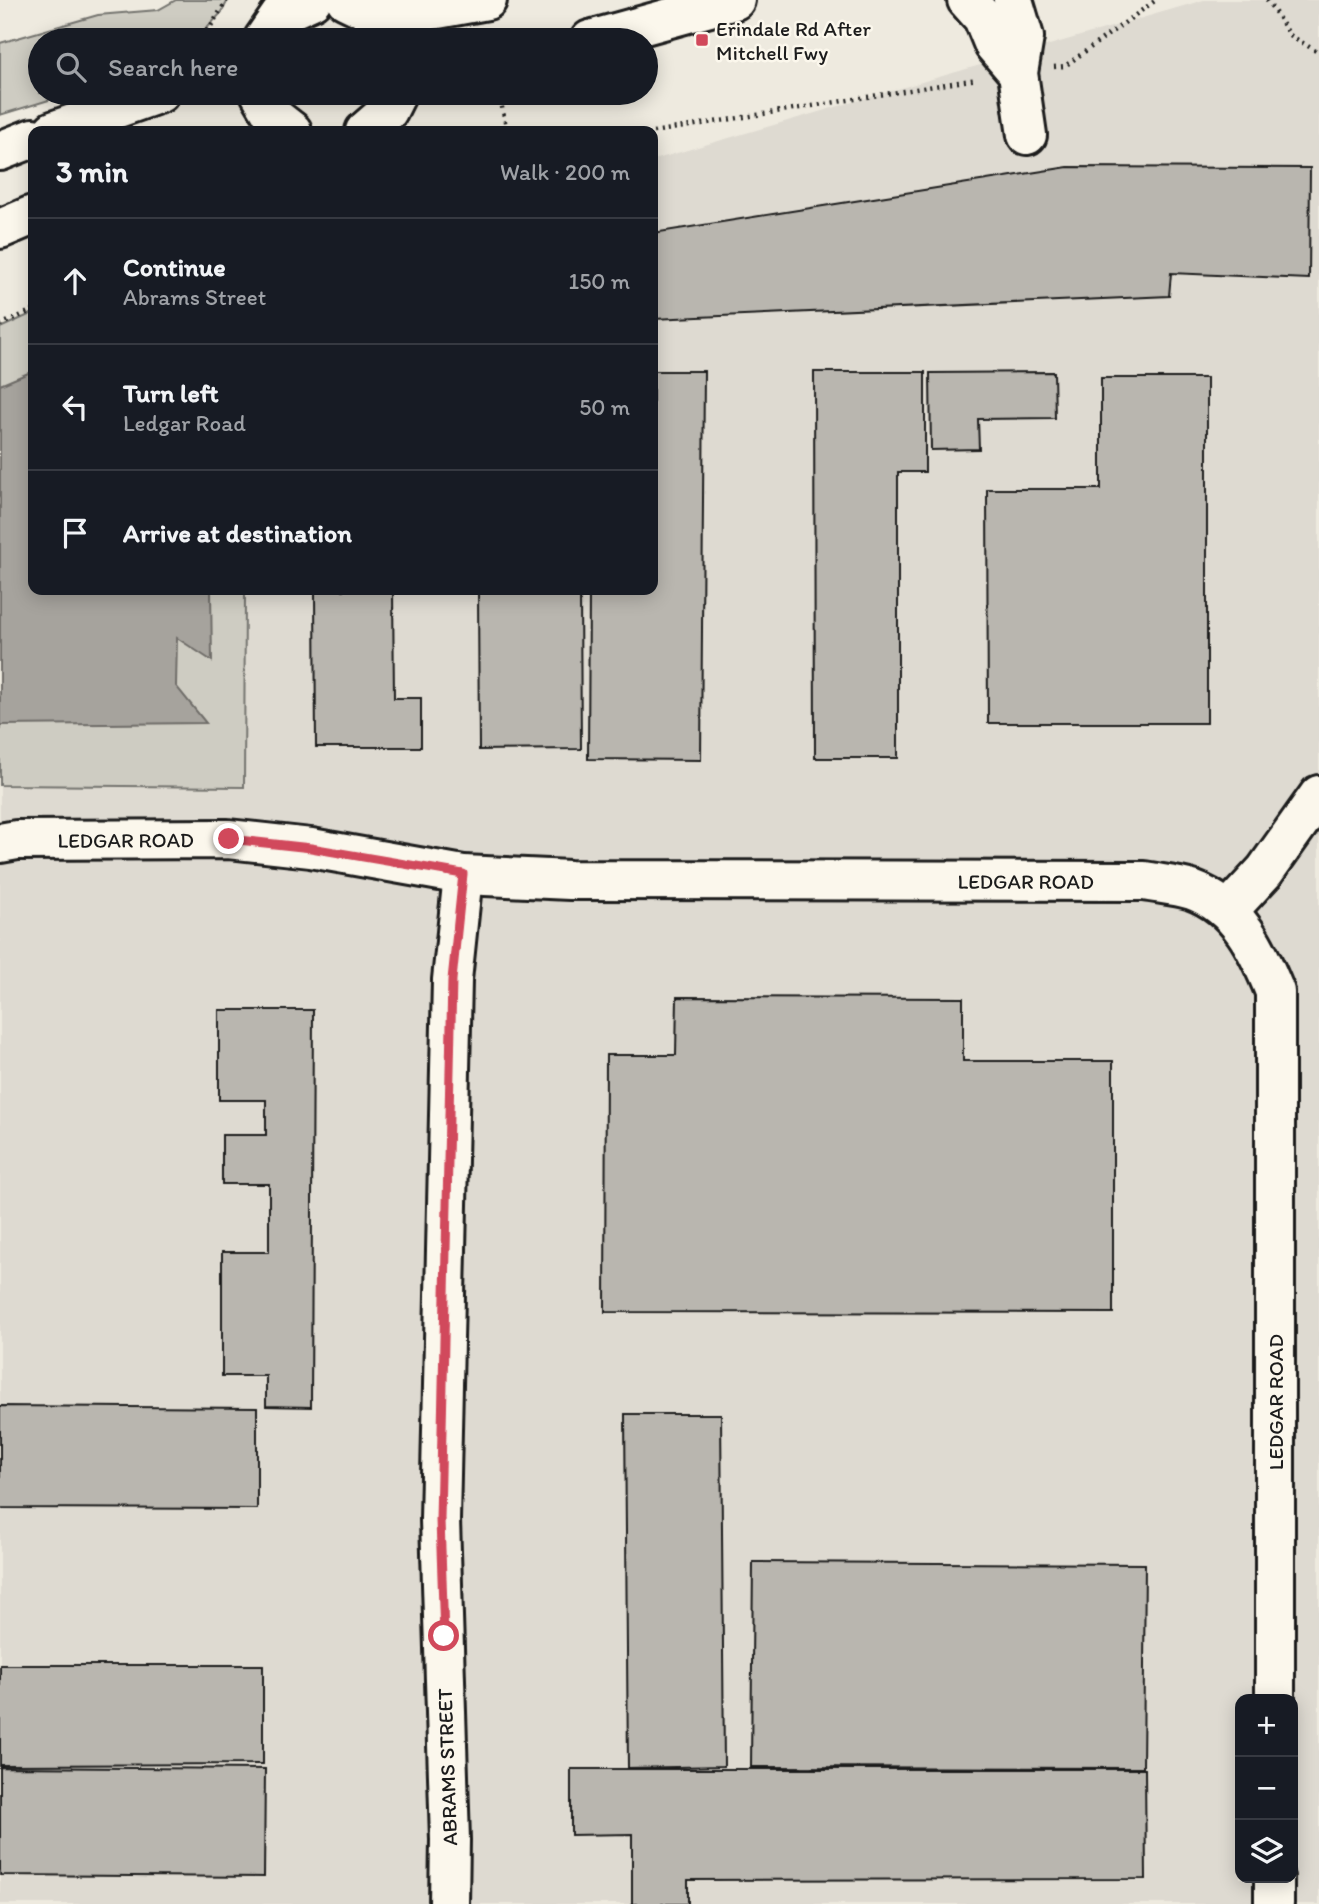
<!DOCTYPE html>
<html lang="en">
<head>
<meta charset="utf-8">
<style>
  body { margin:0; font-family:Itim,sans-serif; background:#20242c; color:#f1f3f6 }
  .controls { position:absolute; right:21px; bottom:21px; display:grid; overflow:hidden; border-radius:14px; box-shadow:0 4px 18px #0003 }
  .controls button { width:63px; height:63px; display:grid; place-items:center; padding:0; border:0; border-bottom:2px solid #363941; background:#171b24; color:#f1f3f6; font:35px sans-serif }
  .stop { position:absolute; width:21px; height:21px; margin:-16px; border:5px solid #d1495b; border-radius:50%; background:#fff }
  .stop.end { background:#d1495b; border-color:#fff; box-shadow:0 2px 7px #0008 }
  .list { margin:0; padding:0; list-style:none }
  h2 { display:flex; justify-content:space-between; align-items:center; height:91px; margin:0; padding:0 28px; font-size:30px }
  h2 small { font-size:23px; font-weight:400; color:#9ea1a6 }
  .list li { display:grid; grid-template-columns:46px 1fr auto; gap:21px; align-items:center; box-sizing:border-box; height:126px; padding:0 28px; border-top:2px solid #363941 }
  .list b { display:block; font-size:26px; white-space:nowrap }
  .list p { margin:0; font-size:23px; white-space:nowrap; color:#9ea1a6 }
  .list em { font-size:23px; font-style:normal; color:#9ea1a6 }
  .icon { flex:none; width:38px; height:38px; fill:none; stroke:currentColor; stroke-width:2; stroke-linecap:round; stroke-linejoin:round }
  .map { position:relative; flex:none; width:1319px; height:1904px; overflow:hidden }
  .search { position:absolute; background:#171b24; box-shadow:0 4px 18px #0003; left:28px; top:28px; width:630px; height:77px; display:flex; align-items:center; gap:18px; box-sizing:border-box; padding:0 24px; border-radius:38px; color:#9ea1a6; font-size:26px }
  .panel { position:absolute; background:#171b24; box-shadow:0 4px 18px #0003; left:28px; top:126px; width:630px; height:469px; border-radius:14px }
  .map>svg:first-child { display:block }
  .built { fill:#dedad1; fill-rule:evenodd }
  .green { fill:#ceccc2; stroke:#75746f; stroke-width:2 }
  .water { fill:#a6a39d; stroke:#6f6d69; stroke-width:2 }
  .building { fill:#b9b6af; stroke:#1c1c1c; stroke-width:2 }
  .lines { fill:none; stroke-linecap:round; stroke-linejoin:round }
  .minor-casing { stroke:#1c1c1c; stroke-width:44 }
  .major-casing { stroke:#1c1c1c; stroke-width:44 }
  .path { stroke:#1c1c1c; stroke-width:4.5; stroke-dasharray:2 5; stroke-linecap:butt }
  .minor { stroke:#fbf7ec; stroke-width:38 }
  .major { stroke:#fbf7ec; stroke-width:38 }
  .route { stroke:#d1495b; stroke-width:9 }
  .poi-dot { fill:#d1495b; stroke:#fbf7ec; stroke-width:2.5 }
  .labels { text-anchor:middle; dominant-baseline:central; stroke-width:5; stroke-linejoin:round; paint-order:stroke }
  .poi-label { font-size:21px; fill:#1c1c1c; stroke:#fbf7ec; text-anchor:start }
  .street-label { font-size:21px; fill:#1c1c1c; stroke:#fbf7ec }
</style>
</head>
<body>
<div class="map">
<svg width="1319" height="1904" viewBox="0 0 1319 1904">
  <rect width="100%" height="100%" fill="#eeeadf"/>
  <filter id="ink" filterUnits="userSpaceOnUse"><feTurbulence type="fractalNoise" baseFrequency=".0143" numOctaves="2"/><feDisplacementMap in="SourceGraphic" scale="14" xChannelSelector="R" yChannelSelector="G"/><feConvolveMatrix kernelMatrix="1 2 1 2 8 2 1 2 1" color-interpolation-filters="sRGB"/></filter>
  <g filter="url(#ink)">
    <path class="built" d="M1204 0H1319V1904H0V381L33 590H653V160ZM1240 1699H1293V1878H1240Z"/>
    <path class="green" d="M176 0H228L222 12 196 40H40V93H72L0 115V43L98 15 158 10Z
      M33 313V590H245L244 787 0 785V328Z"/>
    <path class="water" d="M33 371V590H211L212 661 177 638 176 686 206 723 0 725V385Z"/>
    <path class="building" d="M1068 167 1310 168 1309 279 1171 273 1169 296 653 319V233Z
      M653 371H704L701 760 588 759 589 590H653Z
      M814 372H925V472H898V758H815Z
      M1054 372 1055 418 978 419 979 449 931 450 930 373Z
      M1101 378H1207V723H988L987 489H1101Z
      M315 590H393L394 698H421V747H316Z
      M478 590 580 592 581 749 479 750Z
      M677 997 963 998V1061H1113V1313L605 1312 606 1055H676Z
      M219 1010H313L311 1407 266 1406V1376H222V1252H269V1184H222V1135H266V1100H219Z
      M0 1406 257 1408V1509L0 1508Z
      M625 1414H721L724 1766 628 1768Z
      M753 1562 1145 1564 1143 1768 751 1767Z
      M0 1665H263V1764L0 1765Z
      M0 1767 265 1769 264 1877 0 1875Z
      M571 1769H1145L1146 1879 688 1880V1904H632V1834L571 1835Z"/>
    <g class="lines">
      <g class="minor-casing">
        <g id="minor">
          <path d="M967 0 983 18 994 45 1018 73"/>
          <path d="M1013 0 1024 37 1018 73 1027 135"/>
          <path id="s1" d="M0 843 17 840 228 839 311 848 463 875 570 880 1144 881C1159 884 1177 885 1192 890 1239 907 1258 950 1275 992V1699"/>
          <path d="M1228 911 1265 871 1319 795"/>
          <path d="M449 1904 450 1840 440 1520 452 980 463 875"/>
          <path d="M1274 1904V1878"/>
        </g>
      </g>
      <g class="major-casing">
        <path id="major" d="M346 0 373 13 394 40
          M373 13H415L487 0
          M263 40 281 14 312 0
          M590 40 735 0
          M260 93 274 117 292 131
          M53 131 160 93
          M365 131 388 111 397 93
          M0 151 33 138
          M0 229 33 215"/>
      </g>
      <path class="path" d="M1267 0 1290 35 1319 53
        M196 40 211 26 227 0
        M1054 67 1065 66 1156 0
        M499 93 507 131
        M653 132 977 79
        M0 325 33 310"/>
      <use href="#minor" class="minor"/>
      <use href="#major" class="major"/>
    </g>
  </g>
  <g class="lines" filter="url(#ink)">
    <path class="route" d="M229 839 311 848 463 874 452 980 440 1520 444 1636"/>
  </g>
  <rect class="poi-dot" x="695" y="33" width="14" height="14" rx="3.5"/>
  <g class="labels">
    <g class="poi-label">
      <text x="716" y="28">Erindale Rd After<tspan x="716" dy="24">Mitchell Fwy</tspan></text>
    </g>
    <g class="street-label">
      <text stroke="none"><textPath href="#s1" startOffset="126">LEDGAR ROAD</textPath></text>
      <text stroke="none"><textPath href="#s1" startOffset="1029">LEDGAR ROAD</textPath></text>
      <text transform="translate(1275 1402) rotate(-90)">LEDGAR ROAD</text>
      <text transform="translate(447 1767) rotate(-92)">ABRAMS STREET</text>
    </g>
  </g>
</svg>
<div class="controls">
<button>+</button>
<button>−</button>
<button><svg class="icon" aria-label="layers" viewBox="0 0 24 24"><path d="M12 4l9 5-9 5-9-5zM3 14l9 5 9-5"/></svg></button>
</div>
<div class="stop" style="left:444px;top:1636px"></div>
<div class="stop end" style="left:229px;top:839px"></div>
<div class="search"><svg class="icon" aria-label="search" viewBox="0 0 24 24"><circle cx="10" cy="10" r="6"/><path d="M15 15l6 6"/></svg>Search here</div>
<section class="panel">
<h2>3 min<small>Walk · 200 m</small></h2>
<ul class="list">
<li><svg class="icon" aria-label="ahead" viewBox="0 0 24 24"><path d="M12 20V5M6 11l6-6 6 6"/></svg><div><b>Continue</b><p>Abrams Street</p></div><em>150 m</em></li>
<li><svg class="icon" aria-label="left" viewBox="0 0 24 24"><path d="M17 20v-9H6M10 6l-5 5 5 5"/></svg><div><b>Turn left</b><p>Ledgar Road</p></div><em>50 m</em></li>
<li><svg class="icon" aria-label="arrive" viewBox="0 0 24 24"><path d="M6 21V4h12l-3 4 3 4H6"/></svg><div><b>Arrive at destination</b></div></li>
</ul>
</section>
</div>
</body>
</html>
